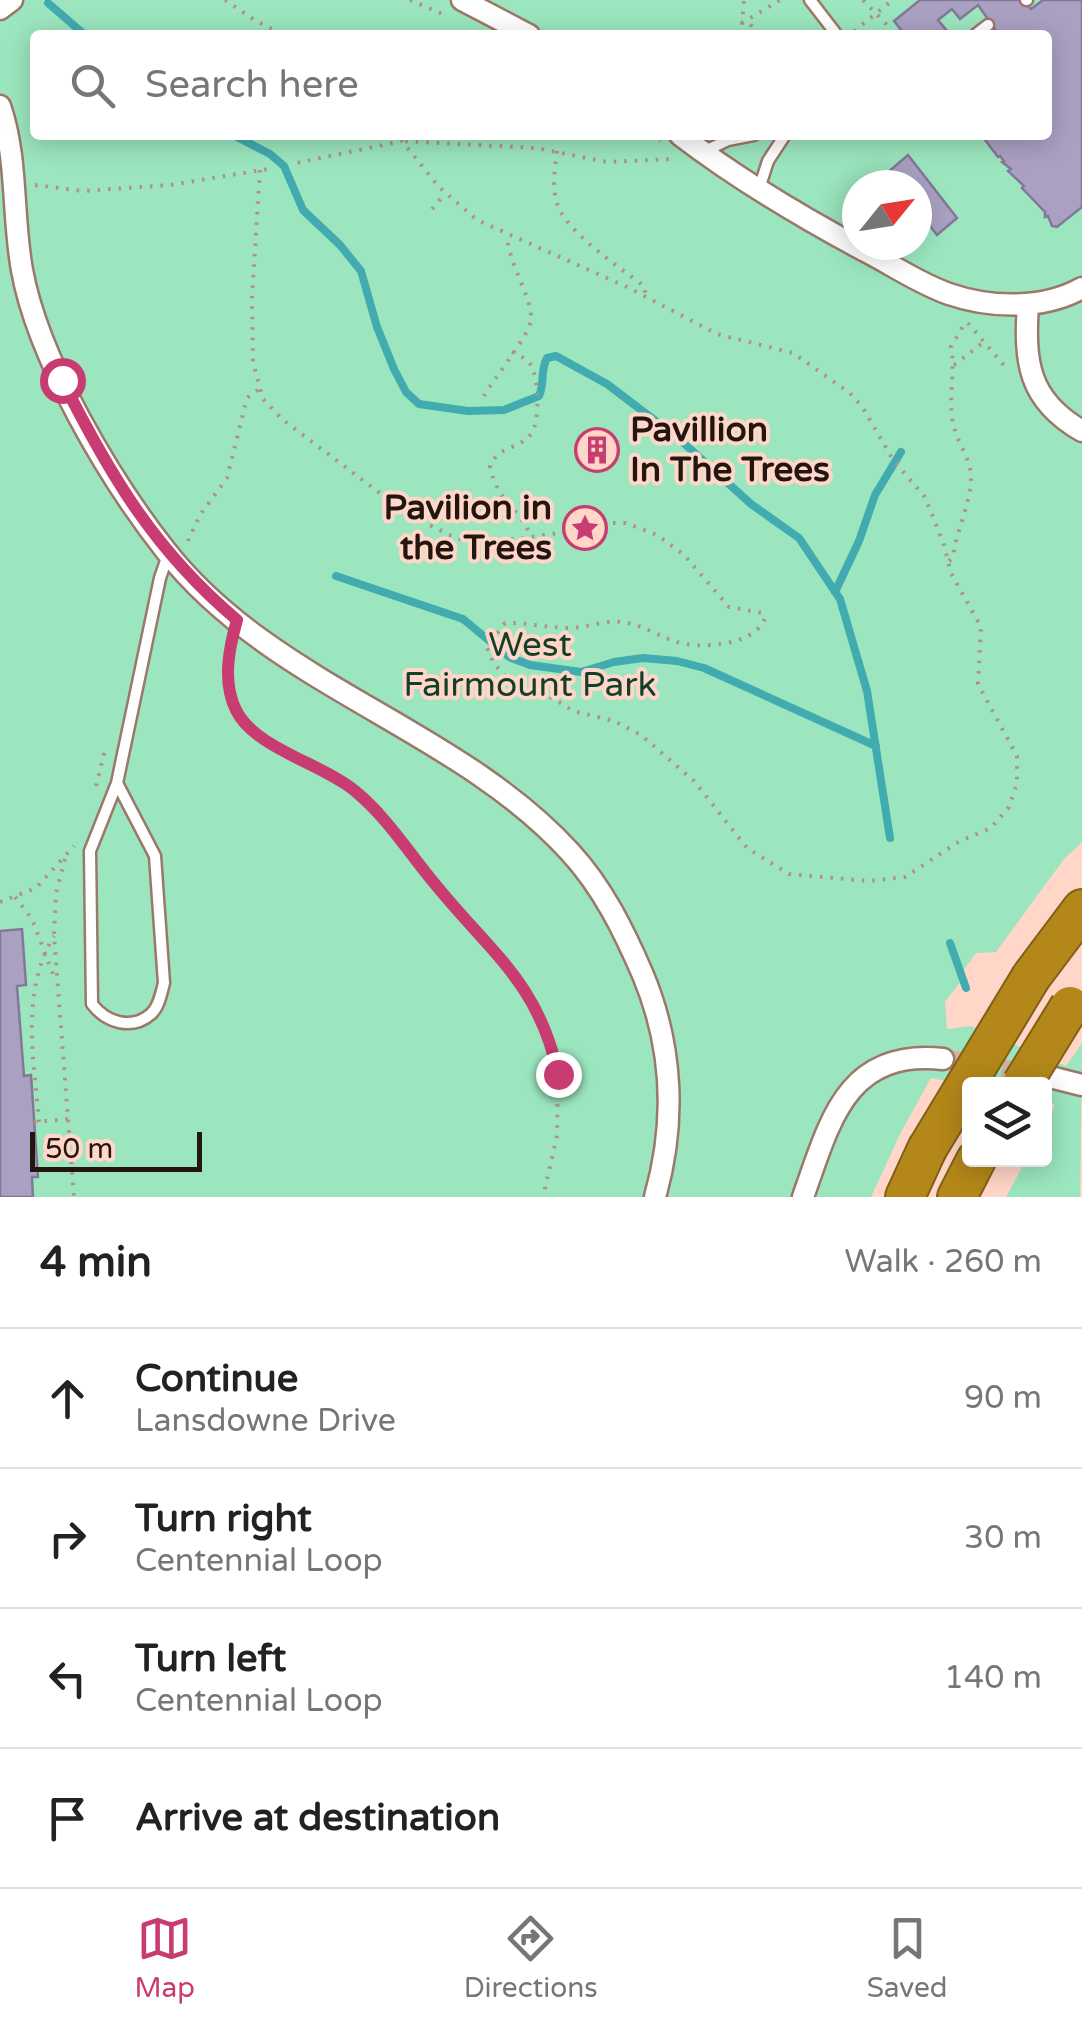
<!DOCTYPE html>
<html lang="en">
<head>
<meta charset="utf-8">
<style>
  body { margin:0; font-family:"Varela Round",sans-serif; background:#f2f2f2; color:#222 }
  .controls { position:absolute; right:30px; bottom:30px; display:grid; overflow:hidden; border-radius:10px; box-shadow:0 5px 25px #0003 }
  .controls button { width:90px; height:90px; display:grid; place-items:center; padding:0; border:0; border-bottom:2px solid #e0e0e0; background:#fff; color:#222; font:50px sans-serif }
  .compass { position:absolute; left:842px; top:170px; width:90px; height:90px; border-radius:50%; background:#fff; box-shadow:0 5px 25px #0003; rotate:60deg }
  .scale { position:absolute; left:30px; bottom:25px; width:172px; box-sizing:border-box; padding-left:10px; border:5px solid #231610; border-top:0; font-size:28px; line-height:35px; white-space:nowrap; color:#231610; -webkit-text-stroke:8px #ffd6c7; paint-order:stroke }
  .stop { position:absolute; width:30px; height:30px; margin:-22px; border:8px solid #c83c71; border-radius:50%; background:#fff }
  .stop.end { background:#c83c71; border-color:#fff; box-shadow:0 2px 10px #0008 }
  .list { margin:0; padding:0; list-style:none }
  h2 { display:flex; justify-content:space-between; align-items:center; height:130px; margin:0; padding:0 40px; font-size:42px }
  h2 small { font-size:32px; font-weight:400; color:#767676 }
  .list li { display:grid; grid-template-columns:65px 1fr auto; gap:30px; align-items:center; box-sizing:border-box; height:140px; padding:0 40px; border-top:2px solid #e0e0e0 }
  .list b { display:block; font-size:38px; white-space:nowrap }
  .list p { margin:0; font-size:32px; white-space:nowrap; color:#767676 }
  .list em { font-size:32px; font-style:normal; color:#767676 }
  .icon { flex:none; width:55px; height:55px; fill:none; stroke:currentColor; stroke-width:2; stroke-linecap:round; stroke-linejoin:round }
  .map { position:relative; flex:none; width:1082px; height:1197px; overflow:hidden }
  .search { position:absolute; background:#fff; box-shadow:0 5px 25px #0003; left:30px; right:30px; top:30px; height:110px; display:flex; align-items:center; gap:25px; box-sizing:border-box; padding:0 35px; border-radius:10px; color:#767676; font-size:38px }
  .sheet { height:690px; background:#fff }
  nav { display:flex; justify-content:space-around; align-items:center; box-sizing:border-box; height:140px; border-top:2px solid #e0e0e0; background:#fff; font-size:28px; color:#767676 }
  nav a { display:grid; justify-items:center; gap:5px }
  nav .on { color:#c83c71 }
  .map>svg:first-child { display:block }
  .green { fill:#9be6be; fill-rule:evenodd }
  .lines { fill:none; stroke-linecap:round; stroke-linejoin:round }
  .stream { stroke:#41abb0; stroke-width:8 }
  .building { fill:#aaa0c2; stroke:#827899; stroke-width:2.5 }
  .minor-tunnel { stroke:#d3b0a2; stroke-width:20; stroke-dasharray:20 10; stroke-linecap:butt }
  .service-casing { stroke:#9c786a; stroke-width:15 }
  .minor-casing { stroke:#9c786a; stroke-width:25 }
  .motorway-casing { stroke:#815f16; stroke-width:42 }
  .path { stroke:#b09186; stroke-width:4; stroke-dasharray:2.5 8; stroke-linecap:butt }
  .service { stroke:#fff; stroke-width:10 }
  .minor { stroke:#fff; stroke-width:20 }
  .motorway { stroke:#b38719; stroke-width:38 }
  .motorway-bridge-casing { stroke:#815f16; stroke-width:42; stroke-linecap:butt }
  .motorway-bridge { stroke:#b38719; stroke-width:38 }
  .route { stroke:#c83c71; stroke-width:12 }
  .labels { text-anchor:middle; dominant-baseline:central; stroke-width:8; stroke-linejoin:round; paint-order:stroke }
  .poi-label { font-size:35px; font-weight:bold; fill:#231610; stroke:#ffd6c7; text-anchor:start }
  .park-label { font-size:35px; fill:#133e2a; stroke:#ffd6c7 }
</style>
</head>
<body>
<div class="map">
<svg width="1082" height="1197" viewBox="0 0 1082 1197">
  <rect width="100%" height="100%" fill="#ffd6c7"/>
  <path class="green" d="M0 0H1082V842L1064 859 996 952 976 953 963 971 964 977 945 1002 947 1029 971 1026 1066 1066 1082 1043 1080 1197H1006L1026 1160H1044L1045 1125 1055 1105 1045 1102 1044 1084 969 1086 931 1078 901 1132 871 1197H0ZM35 35H1047V135H35ZM857 185H917V245H857Z"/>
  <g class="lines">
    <path class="stream" d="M48 3 85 35
      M233 135 270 154 284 166 303 210 340 245 361 271 377 327 394 369 406 392 419 404 468 411 504 410 539 396C545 383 540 370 547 358L556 356 607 384 678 438 751 504 799 538 840 599 867 691 890 838
      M336 576 463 619 509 657 530 665 581 672 614 662 643 658 677 661 704 668 876 746
      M835 592 859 541 875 495 901 452
      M950 943 966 988"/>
  </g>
  <path class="building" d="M920 0H1024L1031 9 1043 0H1082V207L1057 227 1052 226 1048 216 1045 217V212L1022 188 1024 186 1008 171 1011 169 1002 162 1004 161 1000 156 998 157 982 136 1047 135V35H999L978 5 960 19 952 9 938 20 948 32 944 35H905L894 21Z
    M908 155 957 218 937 235 917 209V185H898L887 173Z
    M592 440 608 445 602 461 587 454Z
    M22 929 26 985 17 986 24 1076 31 1075 38 1177H32L33 1197H0V931Z"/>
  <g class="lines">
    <path class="minor-tunnel" d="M943 1059 1035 1075"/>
    <g class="service-casing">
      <path id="service" d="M810 0 837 35
        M1026 0H1027
        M975 35 988 25
        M703 152 728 140 754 135
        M758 192 768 161 785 135
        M117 783 155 856 164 983C161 994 159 1007 151 1014 131 1031 106 1022 92 1004L90 851 117 783 160 578 168 555"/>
    </g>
    <g class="minor-casing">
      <path id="minor" d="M462 0 529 35
        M0 9 12 0
        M0 106C18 158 12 216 22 270 38 359 110 480 166 551 272 686 456 727 570 852 603 888 624 931 643 975 673 1047 676 1123 655 1197
        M680 135C739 180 801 217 867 252 894 266 920 284 949 294 990 308 1043 310 1082 288
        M1028 304C1024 362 1028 400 1082 431
        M1054 1078 1082 1085
        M803 1197C830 1121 846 1049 943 1059"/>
    </g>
    <g class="motorway-casing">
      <path id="motorway" d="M1031 977 1082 909
        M905 1197 927 1149
        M957 1197 976 1160"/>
    </g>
    <path class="path" d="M225 0 256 21 284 35
      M410 0 447 16
      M863 0 889 27 891 35
      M854 31 893 0
      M741 35 744 0
      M758 35 750 24 742 23 780 0
      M398 135 402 141 536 148 607 162 674 159
      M651 135 660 142
      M557 151C555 169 551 188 558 206 568 233 620 268 644 286L646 296
      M260 170 252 297 253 362 263 399 283 420 409 515 458 539H516L572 531 581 533 602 523H626L657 535 684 555 729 607 762 613 765 618C755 646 699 650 674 641 656 635 641 624 622 622 603 620 586 628 568 628 547 628 526 622 505 623L487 648 494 664 516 687 553 698 573 711 614 721 641 735 694 781 747 848 789 874 869 881 905 877 960 841 991 828 1009 807 1017 783V756L978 684 981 627 951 573 944 545 925 497 893 460 863 408 850 393 793 353 717 334 627 287 477 220 439 187 402 141 292 164
      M35 185 83 191 170 185 268 169
      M432 209 445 194
      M968 323 1007 369
      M512 352C519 355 527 359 531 365 539 378 540 423 531 434 519 450 499 445 490 466 498 505 520 507 531 537
      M954 365 985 341
      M484 396C494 378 529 336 531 320 533 299 508 263 507 235
      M188 541 200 515 227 478 247 398 258 390
      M949 561 953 557C956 531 970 506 971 479 972 461 958 444 954 427 947 402 956 373 951 347L966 321
      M231 641C224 676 229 708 256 733L357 792 528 991 553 1045 558 1074 557 1136 543 1197
      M96 786 106 746
      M65 859 56 893 54 936 74 1197
      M15 897 32 919 54 977
      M0 902 36 888 74 846
      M34 1122 69 1119
      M39 1122C34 1060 20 992 54 936"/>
    <use href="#service" class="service"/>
    <use href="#minor" class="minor"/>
    <use href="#motorway" class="motorway"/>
    <g class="motorway-bridge-casing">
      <path id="motorway-bridge" d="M1022 1084 1070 1006
        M927 1149 1031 977"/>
    </g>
    <use href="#motorway-bridge" class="motorway-bridge"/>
  </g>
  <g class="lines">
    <path class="route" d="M62 380C110 475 154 550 237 620 229 648 222 682 236 710 254 748 323 764 355 791 386 816 409 853 435 884 490 952 539 983 558 1074"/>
  </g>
  <defs>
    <g id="building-ring" transform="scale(2.25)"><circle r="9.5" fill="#ffd6c7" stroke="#c83c71" stroke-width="1.5"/><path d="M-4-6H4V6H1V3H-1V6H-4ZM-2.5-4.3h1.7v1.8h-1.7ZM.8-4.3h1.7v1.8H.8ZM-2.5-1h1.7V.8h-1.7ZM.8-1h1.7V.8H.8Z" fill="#c83c71"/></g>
    <g id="sight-ring" transform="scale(2.25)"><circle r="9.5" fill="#ffd6c7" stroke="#c83c71" stroke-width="1.5"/><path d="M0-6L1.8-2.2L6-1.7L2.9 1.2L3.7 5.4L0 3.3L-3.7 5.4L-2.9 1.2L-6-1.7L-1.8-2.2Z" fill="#c83c71"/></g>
  </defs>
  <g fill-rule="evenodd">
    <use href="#building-ring" x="597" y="450"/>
    <use href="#sight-ring" x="585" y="528"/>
  </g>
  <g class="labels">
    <g class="poi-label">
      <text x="630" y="430">Pavillion<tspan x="630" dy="40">In The Trees</tspan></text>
      <text x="552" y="508" text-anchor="end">Pavilion in<tspan x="552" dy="40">the Trees</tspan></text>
    </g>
    <g class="park-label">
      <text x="530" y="645">West<tspan x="530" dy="40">Fairmount Park</tspan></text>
    </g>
  </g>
</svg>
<div class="controls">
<button><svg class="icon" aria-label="layers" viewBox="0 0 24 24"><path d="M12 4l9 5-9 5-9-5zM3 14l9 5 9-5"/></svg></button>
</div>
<svg class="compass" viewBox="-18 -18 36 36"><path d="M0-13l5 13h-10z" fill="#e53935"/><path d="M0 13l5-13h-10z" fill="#767676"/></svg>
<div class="scale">50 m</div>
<div class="stop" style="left:62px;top:380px"></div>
<div class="stop end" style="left:558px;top:1074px"></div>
<div class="search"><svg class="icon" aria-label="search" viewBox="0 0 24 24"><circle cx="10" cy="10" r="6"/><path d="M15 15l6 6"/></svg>Search here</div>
</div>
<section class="sheet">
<h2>4 min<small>Walk · 260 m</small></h2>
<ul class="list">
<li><svg class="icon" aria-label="ahead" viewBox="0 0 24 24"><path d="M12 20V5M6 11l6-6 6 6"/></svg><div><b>Continue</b><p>Lansdowne Drive</p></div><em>90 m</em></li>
<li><svg class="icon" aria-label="right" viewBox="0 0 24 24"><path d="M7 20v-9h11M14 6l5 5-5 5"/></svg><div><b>Turn right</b><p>Centennial Loop</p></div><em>30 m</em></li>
<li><svg class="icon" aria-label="left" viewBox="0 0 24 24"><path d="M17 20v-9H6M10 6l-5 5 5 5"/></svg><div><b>Turn left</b><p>Centennial Loop</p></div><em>140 m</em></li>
<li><svg class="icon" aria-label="arrive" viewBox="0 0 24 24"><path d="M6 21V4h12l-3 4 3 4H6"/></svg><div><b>Arrive at destination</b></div></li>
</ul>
</section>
<nav>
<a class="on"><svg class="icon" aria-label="map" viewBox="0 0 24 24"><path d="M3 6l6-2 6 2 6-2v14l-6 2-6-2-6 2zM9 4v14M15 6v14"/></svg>Map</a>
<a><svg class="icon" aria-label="directions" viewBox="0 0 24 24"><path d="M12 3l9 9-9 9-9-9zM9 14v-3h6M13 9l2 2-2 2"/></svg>Directions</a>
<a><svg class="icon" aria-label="saved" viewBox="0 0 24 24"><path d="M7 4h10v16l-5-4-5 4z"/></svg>Saved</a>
</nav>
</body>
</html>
